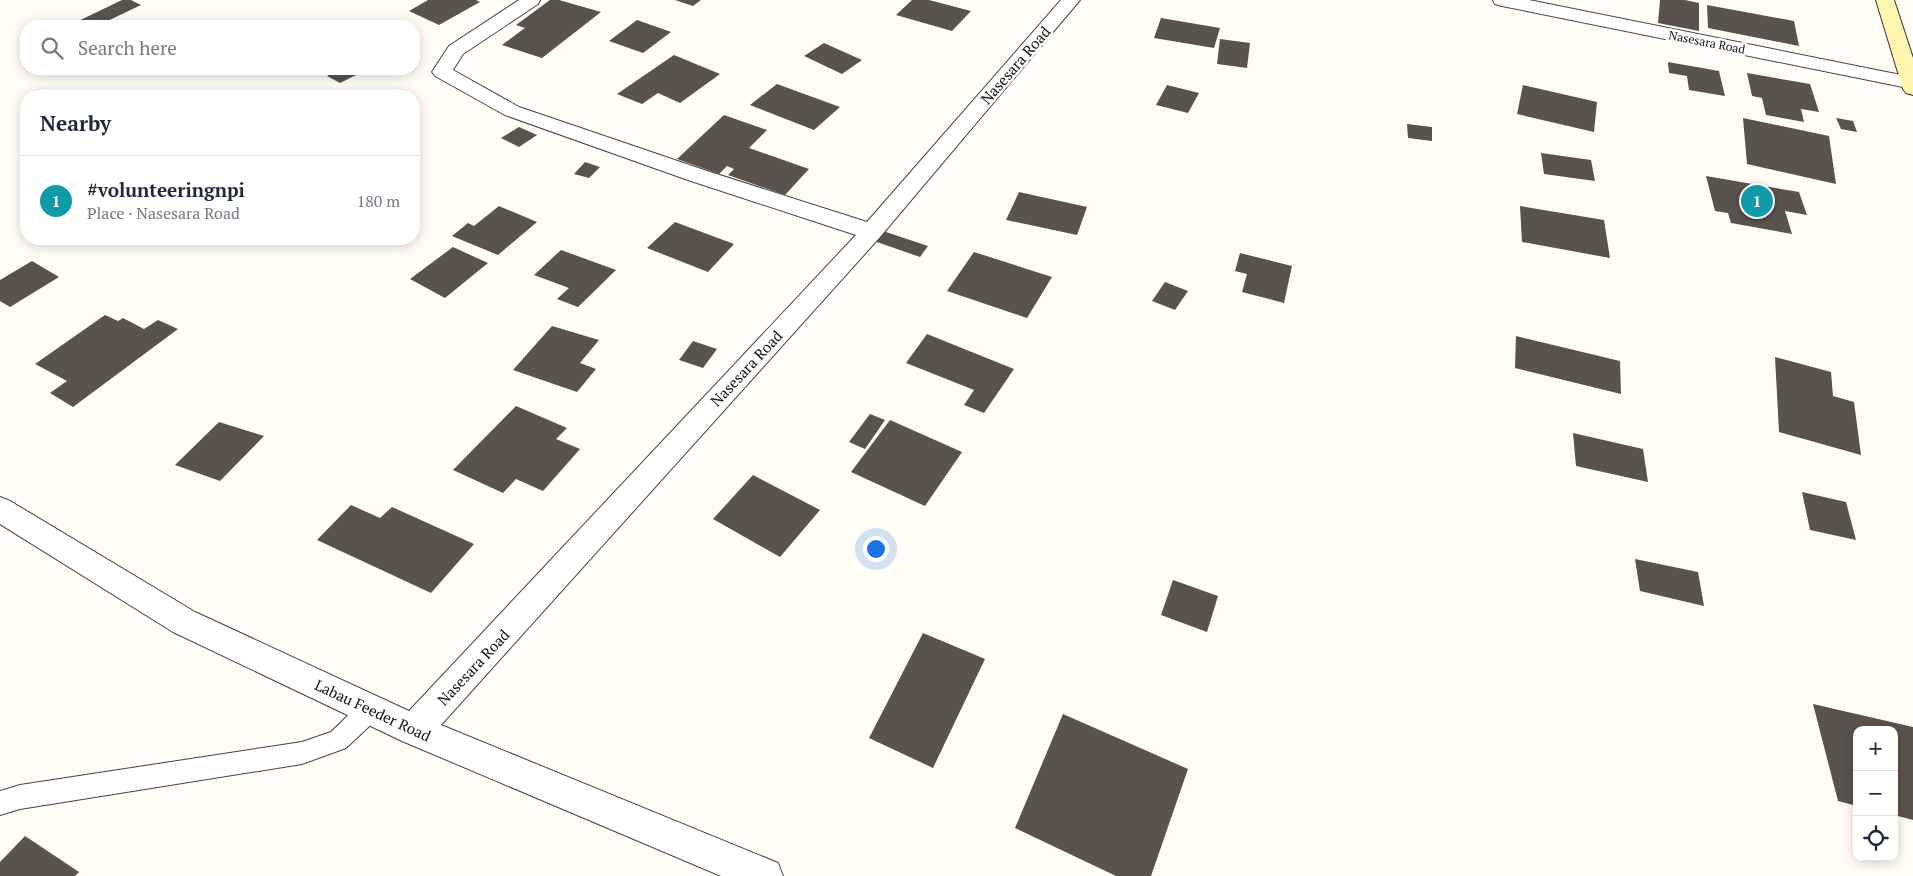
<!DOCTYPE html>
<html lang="en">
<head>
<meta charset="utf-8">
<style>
  body { margin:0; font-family:"PT Serif",serif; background:#f6f6f7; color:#1f2937 }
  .controls { position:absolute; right:15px; bottom:15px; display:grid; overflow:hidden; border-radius:10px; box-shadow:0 2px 12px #0003 }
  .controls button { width:45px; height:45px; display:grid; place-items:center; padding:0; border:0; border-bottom:1px solid #e0e1e3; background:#fff; color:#1f2937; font:25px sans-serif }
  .you { position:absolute; left:875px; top:548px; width:18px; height:18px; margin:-12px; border:4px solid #fff; border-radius:50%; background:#1a73e8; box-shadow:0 0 0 8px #1a73e833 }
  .badge { display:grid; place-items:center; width:32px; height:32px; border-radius:50%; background:#0b8043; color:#fff; font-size:16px; font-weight:700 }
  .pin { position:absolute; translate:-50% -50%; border:2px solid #fff; box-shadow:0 1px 5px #0006 }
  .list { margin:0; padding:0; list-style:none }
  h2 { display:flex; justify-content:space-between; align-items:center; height:65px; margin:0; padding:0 20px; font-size:21px }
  h2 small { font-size:16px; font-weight:400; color:#747a83 }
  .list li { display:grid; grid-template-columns:32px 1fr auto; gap:15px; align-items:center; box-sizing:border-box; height:90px; padding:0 20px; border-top:1px solid #e0e1e3 }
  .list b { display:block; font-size:19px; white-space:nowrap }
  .list p { margin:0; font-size:16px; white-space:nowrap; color:#747a83 }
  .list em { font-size:16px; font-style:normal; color:#747a83 }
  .icon { flex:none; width:28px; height:28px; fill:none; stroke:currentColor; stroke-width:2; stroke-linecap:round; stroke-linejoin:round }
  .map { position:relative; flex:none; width:1913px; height:876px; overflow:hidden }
  .search { position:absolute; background:#fff; box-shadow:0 2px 12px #0003; left:20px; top:20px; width:400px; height:55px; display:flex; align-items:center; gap:12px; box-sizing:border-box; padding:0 18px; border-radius:20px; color:#747a83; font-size:19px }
  .panel { position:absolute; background:#fff; box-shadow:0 2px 12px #0003; left:20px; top:90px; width:400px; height:155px; border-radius:20px }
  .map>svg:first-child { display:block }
  .building { fill:#5a524d }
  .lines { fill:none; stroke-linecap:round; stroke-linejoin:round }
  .lane-casing { stroke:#444; stroke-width:2 }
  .street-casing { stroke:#444; stroke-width:2 }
  .secondary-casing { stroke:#333; stroke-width:2 }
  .lane { fill:#fff; fill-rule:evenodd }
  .street { fill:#fff; fill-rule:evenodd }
  .secondary { fill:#fff6b0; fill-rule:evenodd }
  .labels { text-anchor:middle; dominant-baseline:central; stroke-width:5; stroke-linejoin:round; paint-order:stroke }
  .far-street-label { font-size:12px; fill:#111; stroke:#fff }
  .street-label { font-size:15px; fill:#111; stroke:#fff }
</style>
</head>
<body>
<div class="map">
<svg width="1913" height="876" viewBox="0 0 1913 876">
  <rect width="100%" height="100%" fill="#fffdf5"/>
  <path class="building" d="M122 0H131L141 5 97 26H68Z
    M428 0H476L480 2 439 25 409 11Z
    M550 0H559L601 12 542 58 502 45 525 28 516 25Z
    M675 0H701L693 6Z
    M912 0H929L971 11 952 31 896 15Z
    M1660 0H1685L1699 3V31L1658 23Z
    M1707 5 1794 21 1799 46 1708 28Z
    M1161 18 1220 28 1214 48 1154 38Z
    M637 20 671 32 643 53 609 41Z
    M1220 39 1250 43 1247 68 1217 64Z
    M824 43 862 60 842 74 804 56Z
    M674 55 720 74 680 103 658 93 642 104 617 94Z
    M1668 62 1719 71 1725 96 1689 90 1687 76 1669 73Z
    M341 69 356 75 340 83 327 76Z
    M1747 73 1810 84 1819 112 1801 109 1804 122 1766 115 1762 98 1752 96Z
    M777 84 840 107 814 130 750 105Z
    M1167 85 1199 93 1188 113 1156 105Z
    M1523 85 1597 102 1594 132 1517 114Z
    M724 115 767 130 749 148 809 169 785 195 728 175 734 169 727 166 719 174 677 159Z
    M1743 118 1829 136 1836 184 1747 164Z
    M1836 118 1853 121 1857 132 1841 129Z
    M1407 124 1432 127V141L1408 138Z
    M519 127 537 135 519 147 501 138Z
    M1541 153 1591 160 1595 181 1544 174Z
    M585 162 600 167 589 178 574 174Z
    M1706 176 1799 192 1807 215 1785 211 1792 234 1731 223 1728 213 1715 211Z
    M1019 192 1087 207 1077 235 1006 220Z
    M499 206 537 222 498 255 452 236 468 223 474 226Z
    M1520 206 1604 220 1610 258 1522 242Z
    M675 222 734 244 708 272 647 248Z
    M883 231 928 246 920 257 874 241Z
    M453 247 488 263 445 298 410 279Z
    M561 250 616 270 578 307 557 299 569 288 534 275Z
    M974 252 1052 277 1027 318 947 291Z
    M1240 253 1292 266 1284 303 1242 292 1247 274 1235 271Z
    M32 261 59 277 10 307 0 301V280Z
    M1165 282 1188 291 1175 310 1152 301Z
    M105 315 118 321 123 318 144 329 158 320 178 329 73 407 50 393 67 381 35 364Z
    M552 326 599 340 580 363 596 369 577 392 513 370Z
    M927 334 1014 369 984 413 964 405 974 390 906 363Z
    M1516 336 1620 361 1621 394 1515 368Z
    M693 341 717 349 703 368 679 360Z
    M1775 357 1831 372 1833 396 1854 402 1861 455 1779 432Z
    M516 406 567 428 556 439 580 449 543 491 516 479 503 493 453 470Z
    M870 414 885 420 865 449 849 442Z
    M890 420 962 452 925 506 851 472Z
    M219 422 264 436 220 481 175 465Z
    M1573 433 1643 449 1648 482 1576 466Z
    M753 475 820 510 780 557 713 519Z
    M1802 492 1846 502 1856 540 1810 530Z
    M351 505 380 518 392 507 474 544 431 593 317 540Z
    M1635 559 1698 572 1704 606 1640 591Z
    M1173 580 1218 596 1207 632 1161 615Z
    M923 633 985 659 933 768 869 738Z
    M1813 704 1913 727V820L1894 815V730H1857V806L1838 801Z
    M1063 714 1188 769 1151 876H1116L1015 828Z
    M25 836 79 872 75 876H0V862Z"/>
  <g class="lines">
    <g class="lane-casing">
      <path id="lane" d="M370 699 378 702 381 710 378 718 346 748 302 764 20 809 0 815V791L20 785 302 742 331 732 362 702Z"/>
    </g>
    <g class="street-casing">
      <path id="street" d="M519 0H540L538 4 463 54 453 70 519 107 704 170 867 222 1061 0H1080L880 237 441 725 778 863 783 876H721L402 741 173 632 0 524V497L10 501 195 612 409 711 856 235 688 180 505 115 435 76 432 72 449 46Z
        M1493 0H1529L1911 77H1913V89L1502 6 1495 4Z"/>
    </g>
    <g class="secondary-casing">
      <path id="secondary" d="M1876 0H1894L1913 58V95L1906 93 1903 89Z"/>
    </g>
    <use href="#lane" class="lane"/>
    <use href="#street" class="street"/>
    <use href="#secondary" class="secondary"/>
  </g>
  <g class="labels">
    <g class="far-street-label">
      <text transform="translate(1707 42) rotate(11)">Nasesara Road</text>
    </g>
    <g class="street-label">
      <text transform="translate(1015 65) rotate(-49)">Nasesara Road</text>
      <text transform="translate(746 368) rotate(-47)">Nasesara Road</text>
      <text transform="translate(473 667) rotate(-47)">Nasesara Road</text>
      <text transform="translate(373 710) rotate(25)">Labau Feeder Road</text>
    </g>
  </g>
</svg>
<div class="controls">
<button>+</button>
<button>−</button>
<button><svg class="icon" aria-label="locate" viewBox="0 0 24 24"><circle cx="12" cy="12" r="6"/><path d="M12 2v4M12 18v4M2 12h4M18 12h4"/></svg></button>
</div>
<div class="you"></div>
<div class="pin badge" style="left:1757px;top:201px;background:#0f9aa8">1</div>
<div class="search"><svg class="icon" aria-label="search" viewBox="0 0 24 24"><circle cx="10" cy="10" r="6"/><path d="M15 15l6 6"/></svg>Search here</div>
<section class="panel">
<h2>Nearby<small></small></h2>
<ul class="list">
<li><span class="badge" style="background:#0f9aa8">1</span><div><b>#volunteeringnpi</b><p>Place · Nasesara Road</p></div><em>180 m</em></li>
</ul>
</section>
</div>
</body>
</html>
